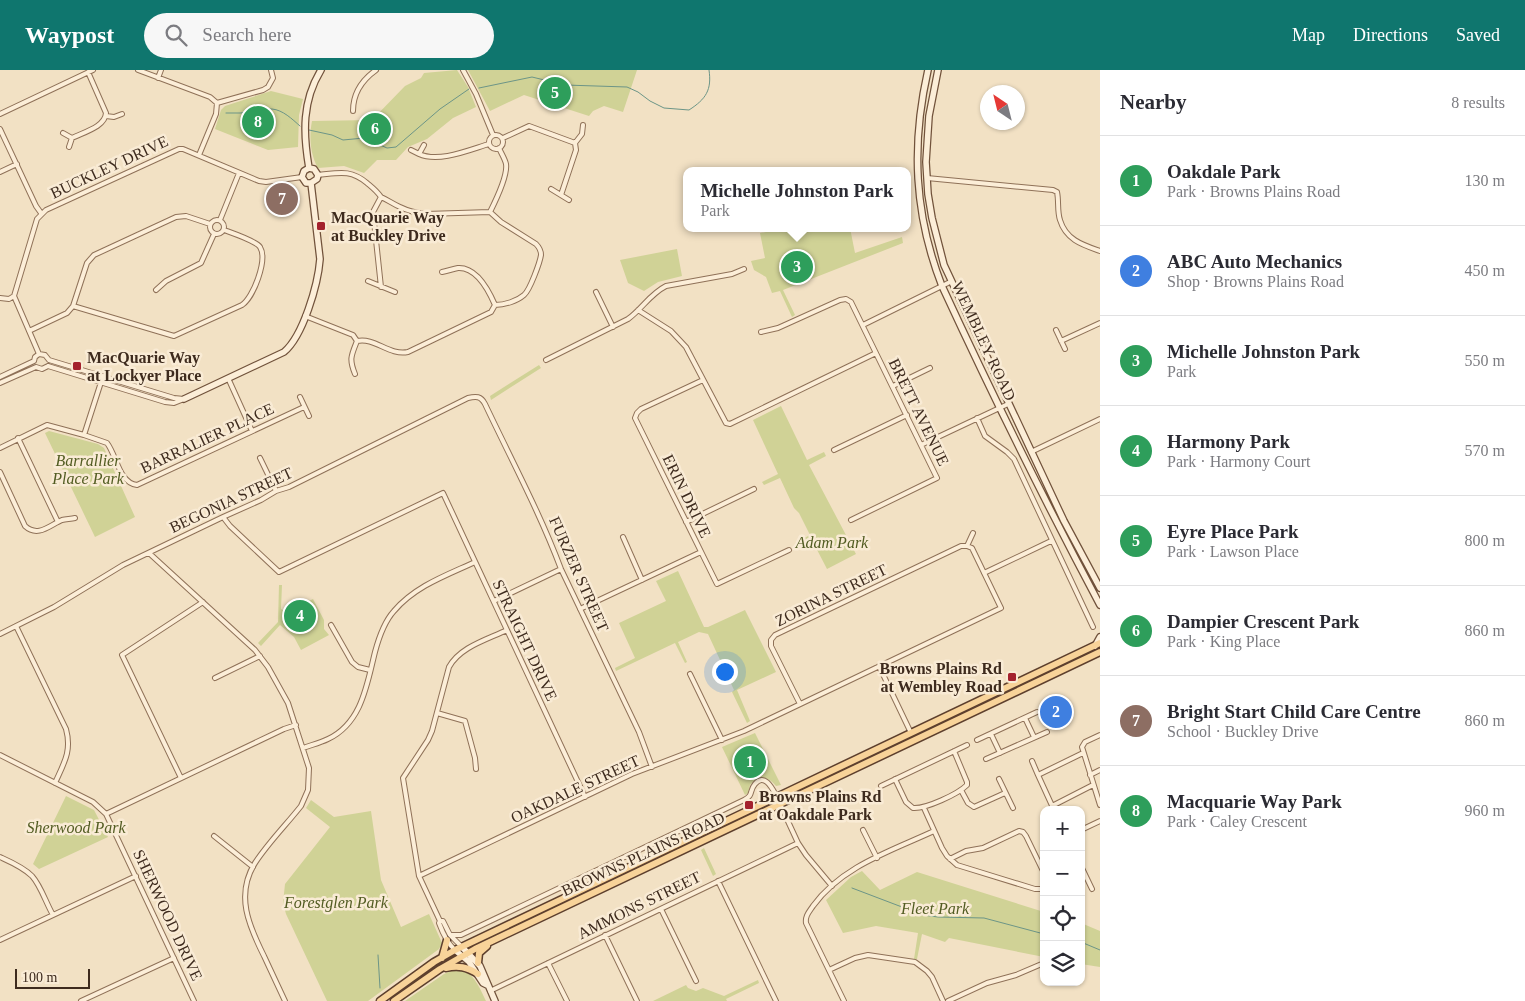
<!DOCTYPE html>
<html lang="en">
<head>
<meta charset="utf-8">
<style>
  body { margin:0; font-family:"Times New Roman",serif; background:#f7f7f7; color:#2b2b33 }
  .controls { position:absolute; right:15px; bottom:15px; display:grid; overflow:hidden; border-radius:10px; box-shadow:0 1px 4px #0004 }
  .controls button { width:45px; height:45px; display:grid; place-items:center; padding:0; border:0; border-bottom:1px solid #e1e1e2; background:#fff; color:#2b2b33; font:25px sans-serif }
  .compass { position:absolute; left:980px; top:15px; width:45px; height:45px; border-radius:50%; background:#fff; box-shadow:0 1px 4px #0004; rotate:325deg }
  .scale { position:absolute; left:15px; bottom:12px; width:75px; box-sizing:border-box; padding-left:5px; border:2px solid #3e2b1e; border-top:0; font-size:14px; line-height:18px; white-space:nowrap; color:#3e2b1e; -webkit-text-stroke:4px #f9ebd5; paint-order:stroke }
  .you { position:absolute; left:724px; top:601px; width:18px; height:18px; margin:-12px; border:4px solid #fff; border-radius:50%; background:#1a73e8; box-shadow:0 0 0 8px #1a73e833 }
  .badge { display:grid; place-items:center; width:32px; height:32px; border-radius:50%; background:#0f766e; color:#fff; font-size:16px; font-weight:700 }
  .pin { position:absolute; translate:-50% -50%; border:2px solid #fff; box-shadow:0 1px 5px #0006 }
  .popup { position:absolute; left:683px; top:97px; width:228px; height:65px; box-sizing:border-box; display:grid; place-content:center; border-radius:10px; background:#fff; filter:drop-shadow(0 1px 4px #0005); font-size:16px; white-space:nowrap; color:#7c7c81 }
  .popup b { font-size:19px; color:#2b2b33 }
  .popup::after { content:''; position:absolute; left:50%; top:100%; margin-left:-10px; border:10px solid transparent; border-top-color:#fff }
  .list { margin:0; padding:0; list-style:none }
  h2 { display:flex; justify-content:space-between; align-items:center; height:65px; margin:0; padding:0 20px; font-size:21px }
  h2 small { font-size:16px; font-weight:400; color:#7c7c81 }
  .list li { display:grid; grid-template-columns:32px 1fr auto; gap:15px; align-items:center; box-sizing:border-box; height:90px; padding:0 20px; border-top:1px solid #e1e1e2 }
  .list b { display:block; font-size:19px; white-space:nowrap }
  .list p { margin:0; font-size:16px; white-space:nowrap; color:#7c7c81 }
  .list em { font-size:16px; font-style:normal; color:#7c7c81 }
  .icon { flex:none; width:28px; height:28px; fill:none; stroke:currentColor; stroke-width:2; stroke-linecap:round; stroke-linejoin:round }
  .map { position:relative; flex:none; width:1100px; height:931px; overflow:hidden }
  header { display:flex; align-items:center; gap:30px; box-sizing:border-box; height:70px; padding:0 25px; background:#0f766e; color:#fff }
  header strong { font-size:24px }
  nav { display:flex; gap:28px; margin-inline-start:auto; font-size:18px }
  .search { width:350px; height:45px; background:#f7f7f7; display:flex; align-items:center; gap:12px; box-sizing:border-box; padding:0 18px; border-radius:28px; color:#7c7c81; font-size:19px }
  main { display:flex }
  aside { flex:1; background:#fff }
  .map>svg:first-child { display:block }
  .green { fill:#d0d296 }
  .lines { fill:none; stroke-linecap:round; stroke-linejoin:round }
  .stream { stroke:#6c9587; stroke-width:1 }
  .street-casing { stroke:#8f7158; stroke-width:6 }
  .secondary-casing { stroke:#71523b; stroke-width:8 }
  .primary-casing { stroke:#5d3f2d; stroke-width:9 }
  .street { stroke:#fceed8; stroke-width:4 }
  .secondary { stroke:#fceed8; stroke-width:5.5 }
  .primary { stroke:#f8d399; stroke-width:6 }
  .poi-dot { fill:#a4222e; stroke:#f9ebd5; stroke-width:2 }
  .labels { text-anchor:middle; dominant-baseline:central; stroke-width:5; stroke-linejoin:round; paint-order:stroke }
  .street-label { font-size:16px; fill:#3e2b1e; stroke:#f9ebd5 }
  .poi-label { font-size:16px; font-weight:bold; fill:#3e2b1e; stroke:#f9ebd5; text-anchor:start }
  .park-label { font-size:16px; font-style:italic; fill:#525c22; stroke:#f9ebd5 }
</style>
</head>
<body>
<header>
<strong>Waypost</strong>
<div class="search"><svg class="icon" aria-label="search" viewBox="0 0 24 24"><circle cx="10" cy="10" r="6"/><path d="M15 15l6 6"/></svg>Search here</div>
<nav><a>Map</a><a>Directions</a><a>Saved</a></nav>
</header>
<main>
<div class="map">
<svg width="1100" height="931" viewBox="0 0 1100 931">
  <rect width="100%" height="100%" fill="#f2e1c4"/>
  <path class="green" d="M457 0 468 17 476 37 453 48 427 69 408 77 396 90H377L364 103 344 96 318 98C310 84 309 66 312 51L372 50 405 16 421 8 424 3Z
    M468 0H637L623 42 604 36 593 41 589 46 524 25 490 41Z
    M271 21 303 29 299 45 298 77 268 80 215 59 221 40 225 36Z
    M787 158H850L855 183 902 167 903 173 783 220 795 245 792 247 780 221 772 223 766 207 754 200 751 191 765 188 760 163Z
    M677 179 682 206 658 212 644 221 628 213 620 190Z
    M539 295 541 298 491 330 490 326Z
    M781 336 807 390 824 382 826 386 809 395 856 484 827 499 813 472 797 479 795 473 810 465 799 443 794 438 780 408 764 415 762 412 778 404 753 350Z
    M49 361 98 374 104 378 135 447 95 467 45 363Z
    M678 501 704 557H708L745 540 776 602 737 620 750 651 747 653 732 622 734 620 708 564 699 562 678 572 687 592 685 593 675 573 616 601 615 598 635 588 619 553 666 531 656 511Z
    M279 515H282L281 539 286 542 313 529 324 550V559L329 565 301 580 294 567 280 555 261 576 258 573 278 552Z
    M755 663 781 715 776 716C768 706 759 705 750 715L748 723 745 725 722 677Z
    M66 726 94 740 108 767 39 799 33 794Z
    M311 730 334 747 371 741 381 810 401 857 429 844 442 873 439 879 368 931H327L286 844 283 833 285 814 330 757 306 738Z
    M704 778 716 804 713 806 701 780Z
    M862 801 880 820 917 802 1044 842V887L949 868 945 872 922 864 917 889H914L918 863 876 856 843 863 826 830 851 807Z
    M1081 853 1100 861V897L1081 894Z
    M455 899C473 899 479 917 486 931H405L444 904Z
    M758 910 759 913 726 929 727 931H653L686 915 688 918 696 921 703 918 724 926Z"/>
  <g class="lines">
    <path class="stream" d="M479 18 532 7 565 15 627 17 638 22 650 31 664 38 689 40C706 29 712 20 709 0
      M226 43H241L257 38C263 42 265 39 272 39 283 40 292 49 300 56
      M309 60 332 65 343 70 364 68 387 78 396 77 440 39 469 19
      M852 818 923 845 938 847 984 848 1044 864
      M1081 872 1100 880
      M378 885 380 918"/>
    <g class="street-casing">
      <path id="street" d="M138 0 210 27 217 33 216 44 199 85
        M463 0 476 24 493 65
        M158 8 161 0
        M217 33 263 20 268 17 273 8 271 0
        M353 41C353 24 362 10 376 0
        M0 44 93 0
        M106 46 114 47 122 44
        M0 59 36 136 41 143
        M63 63 72 68 69 77
        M489 72a7 7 0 1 1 14 0a7 7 0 1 1-14 0Z
        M72 68C84 62 105 57 106 43L88 2
        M503 68 529 56 575 73 576 80 561 125
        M575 73 582 64 583 55
        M411 80 419 84 424 75
        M419 84C439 93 469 80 489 74
        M0 102 17 94
        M927 108 1053 120 1057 122C1059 131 1057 141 1060 150 1066 170 1083 175 1100 181
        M551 119 569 130
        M381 127 373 142 381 217
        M490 142C496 130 508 106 506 94 505 89 501 83 499 78
        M210 157a7 7 0 1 1 14 0a7 7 0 1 1-14 0Z
        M220 150 239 103
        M210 154 186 146 176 147 94 185 87 193 73 236 174 266 242 235C253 228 268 190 260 177 256 171 232 163 224 160
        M442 202C447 201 453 199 458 198 477 197 489 221 495 235
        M368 211 395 222
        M156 220 166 211 201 193 214 164
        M596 222 613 257
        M0 228 9 229 14 226
        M638 240 671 261 686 277 726 353 730 354 876 283
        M305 246 353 265 357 271C375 267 389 286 408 282L491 242 495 235C505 235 517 231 524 225 530 220 540 192 541 185 541 180 539 177 536 174L501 152 490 142 426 144C417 143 408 141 400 137 393 134 388 130 381 127 377 121 373 118 367 113 350 99 339 103 318 105
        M863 255 950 212
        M1056 260 1065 279
        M29 261 67 243 73 236
        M761 262 778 258 840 230 846 229 851 232 937 408 851 450
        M1061 271 1100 253
        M39 284 14 226 37 149 46 140 179 79H183L259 111 266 112 302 107
        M39 284 45 285 49 290
        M49 290 174 328 184 329
        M546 290 628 249C642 239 650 224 666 216L732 204 744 199
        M48 296 165 332 174 333 184 329
        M355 304C349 289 351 286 357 271
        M0 307 34 291 35 287 39 284
        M228 308 252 361
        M703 310 641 339 637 343 635 348 717 514 789 480
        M0 313 36 297 42 299 48 296
        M893 316 930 298
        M300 327 309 346
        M977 348 985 366 1007 382 1014 389 1093 557
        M84 365 107 373C117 386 119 413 137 415L304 337
        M18 368 58 452
        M921 375 1008 334
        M0 378 47 355 84 365 103 306
        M834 380 907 345
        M1031 382 1100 349
        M260 388 276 421
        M0 402 25 456C38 468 50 455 62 450 66 449 71 449 75 448
        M223 447 230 456 279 502 443 423 585 727
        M686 452 754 419
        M623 467 642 510
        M967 476 973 463
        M149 483 255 580 268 597 288 633 309 698 308 720 301 736C286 755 268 773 255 793 235 825 249 856 264 886 271 901 278 916 285 931
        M984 503 1051 471
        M494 531 561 499
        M580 539 701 482
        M331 555 352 592 358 597 370 600
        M16 556 66 659C72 681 64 693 55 713
        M0 564 54 537 123 495 223 447 261 430 276 421 289 417 468 328C476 326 481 326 485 334 511 389 540 443 561 499L639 662 652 697
        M879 596 911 663
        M690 604 722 670
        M215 608 260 586
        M437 643 465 651 475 688 476 699
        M1025 648 1034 667
        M991 664 1000 683
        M1100 665 1085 672 1082 677 1100 735
        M977 670 1037 642
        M303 678C311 675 320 673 328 669 362 653 367 614 375 582 379 567 384 552 394 541 415 516 447 505 475 492
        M0 685 93 732 106 744 194 931
        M986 689 1047 662
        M1032 691 1038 705
        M1090 705 1100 700
        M181 708 122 585 203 532
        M895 709 906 732 913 738C926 739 958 724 967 715V712L954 681
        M999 709 1013 738
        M881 716 967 675
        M961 720 968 733 974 737 1005 723
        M780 734 798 773 806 785 832 816
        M1052 736 1093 715
        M924 738 942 778 947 786 957 795 1035 819H1044
        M1054 740 1038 705 1083 683
        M106 744 284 659 296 655
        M863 760 877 788
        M1081 760 1100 751
        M214 766 253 797
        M0 787C11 792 23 797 32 806 41 816 46 833 53 845
        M950 789 966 781 983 778 1019 761 1023 762 1026 766 1044 803
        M1081 796 1092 819
        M419 806 632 704 744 661 1001 538 972 478 967 476H961L775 565 771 570V576L800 634
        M718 811 776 931
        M661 839 696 911
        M440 851 439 853C443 864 447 873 455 880
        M450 865H461L744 730C754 725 749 721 755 714 765 702 773 720 777 727
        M605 865 637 931
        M0 870 136 806
        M462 877 450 865 443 851H440L419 806 403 708 428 670 432 661 449 597C460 577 486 570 507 560
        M548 893 567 931
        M829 900 855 888 868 885 915 892 927 901 932 907 943 931
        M490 921 798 773
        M81 931 174 888
        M844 931 806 853C805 846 809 842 813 836 842 796 891 781 934 761
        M948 931 987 913 1016 905 1044 893"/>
    </g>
    <g class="secondary-casing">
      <path id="secondary" d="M928 0C911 75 914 144 942 216 992 324 1044 430 1100 535
        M938 0 929 46 926 92 928 124 932 148 944 195 1064 451 1100 518
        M309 98C303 63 302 31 321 0
        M309 98 304 101 302 107 306 113H311
        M309 98 314 99 318 105 317 109 311 113
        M184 329 284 282C303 266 318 215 320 189L311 113
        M1095 576 1100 567
        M462 877 480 896 495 931
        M455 880 469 892 483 913 487 915"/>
    </g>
    <g class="primary-casing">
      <path id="primary" d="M442 888 447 870
        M478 893 479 883 487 876
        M446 898C458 895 467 897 478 904
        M380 931 434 892 455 880 1100 573
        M394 931 440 899 475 879 1100 582"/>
    </g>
    <use href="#street" class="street"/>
    <use href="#secondary" class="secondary"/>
    <use href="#primary" class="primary"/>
  </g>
  <g class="poi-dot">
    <rect x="316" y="151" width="10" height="10" rx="2.5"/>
    <rect x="72" y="291" width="10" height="10" rx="2.5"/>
    <rect x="1007" y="602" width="10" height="10" rx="2.5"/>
    <rect x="744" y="730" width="10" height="10" rx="2.5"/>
  </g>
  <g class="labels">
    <g class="street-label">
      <text transform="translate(109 97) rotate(-25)">BUCKLEY DRIVE</text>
      <text transform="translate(984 271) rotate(65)">WEMBLEY ROAD</text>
      <text transform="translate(919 342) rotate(64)">BRETT AVENUE</text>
      <text transform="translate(207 368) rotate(-25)">BARRALIER PLACE</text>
      <text transform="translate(687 426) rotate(64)">ERIN DRIVE</text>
      <text transform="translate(231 430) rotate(-25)">BEGONIA STREET</text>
      <text transform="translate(579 504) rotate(66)">FURZER STREET</text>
      <text transform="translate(831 525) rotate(-26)">ZORINA STREET</text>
      <text transform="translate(525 570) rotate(65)">STRAIGHT DRIVE</text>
      <text transform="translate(575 719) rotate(-25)">OAKDALE STREET</text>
      <text transform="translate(643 784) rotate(-25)">BROWNS PLAINS ROAD</text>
      <text transform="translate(639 835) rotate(-26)">AMMONS STREET</text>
      <text transform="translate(168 845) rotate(65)">SHERWOOD DRIVE</text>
    </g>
    <g class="poi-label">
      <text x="331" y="147">MacQuarie Way<tspan x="331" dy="18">at Buckley Drive</tspan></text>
      <text x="87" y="287">MacQuarie Way<tspan x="87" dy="18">at Lockyer Place</tspan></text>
      <text x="1002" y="598" text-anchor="end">Browns Plains Rd<tspan x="1002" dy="18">at Wembley Road</tspan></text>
      <text x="759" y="726">Browns Plains Rd<tspan x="759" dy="18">at Oakdale Park</tspan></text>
    </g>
    <g class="park-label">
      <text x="88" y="390">Barrallier<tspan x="88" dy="18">Place Park</tspan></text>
      <text x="832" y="472">Adam Park</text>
      <text x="76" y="757">Sherwood Park</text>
      <text x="336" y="832">Forestglen Park</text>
      <text x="935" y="838">Fleet Park</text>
    </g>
  </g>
</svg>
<div class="controls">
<button>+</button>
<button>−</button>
<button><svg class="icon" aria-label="locate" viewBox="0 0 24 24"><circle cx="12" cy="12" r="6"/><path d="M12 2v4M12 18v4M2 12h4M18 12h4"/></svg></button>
<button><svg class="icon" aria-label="layers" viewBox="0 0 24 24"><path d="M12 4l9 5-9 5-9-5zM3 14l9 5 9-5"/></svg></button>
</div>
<svg class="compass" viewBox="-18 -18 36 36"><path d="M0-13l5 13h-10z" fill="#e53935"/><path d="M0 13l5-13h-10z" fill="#7c7c81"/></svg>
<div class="scale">100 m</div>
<div class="you"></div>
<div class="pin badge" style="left:750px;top:692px;background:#2e9e5b">1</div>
<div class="pin badge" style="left:1056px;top:642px;background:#3f7fe0">2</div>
<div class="pin badge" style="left:797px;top:197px;background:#2e9e5b">3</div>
<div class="popup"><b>Michelle Johnston Park</b>Park</div>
<div class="pin badge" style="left:300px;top:546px;background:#2e9e5b">4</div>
<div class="pin badge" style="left:555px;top:23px;background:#2e9e5b">5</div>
<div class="pin badge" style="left:375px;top:59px;background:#2e9e5b">6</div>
<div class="pin badge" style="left:282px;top:129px;background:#8d6e63">7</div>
<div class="pin badge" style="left:258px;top:52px;background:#2e9e5b">8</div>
</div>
<aside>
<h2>Nearby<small>8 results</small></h2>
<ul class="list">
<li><span class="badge" style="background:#2e9e5b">1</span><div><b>Oakdale Park</b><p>Park · Browns Plains Road</p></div><em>130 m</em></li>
<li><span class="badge" style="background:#3f7fe0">2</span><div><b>ABC Auto Mechanics</b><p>Shop · Browns Plains Road</p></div><em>450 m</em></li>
<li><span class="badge" style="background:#2e9e5b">3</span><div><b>Michelle Johnston Park</b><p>Park</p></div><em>550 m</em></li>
<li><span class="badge" style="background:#2e9e5b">4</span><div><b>Harmony Park</b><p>Park · Harmony Court</p></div><em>570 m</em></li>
<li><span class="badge" style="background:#2e9e5b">5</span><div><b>Eyre Place Park</b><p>Park · Lawson Place</p></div><em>800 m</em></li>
<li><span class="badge" style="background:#2e9e5b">6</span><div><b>Dampier Crescent Park</b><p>Park · King Place</p></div><em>860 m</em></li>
<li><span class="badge" style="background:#8d6e63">7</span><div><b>Bright Start Child Care Centre</b><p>School · Buckley Drive</p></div><em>860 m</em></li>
<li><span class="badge" style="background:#2e9e5b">8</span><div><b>Macquarie Way Park</b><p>Park · Caley Crescent</p></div><em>960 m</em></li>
</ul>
</aside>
</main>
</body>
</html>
